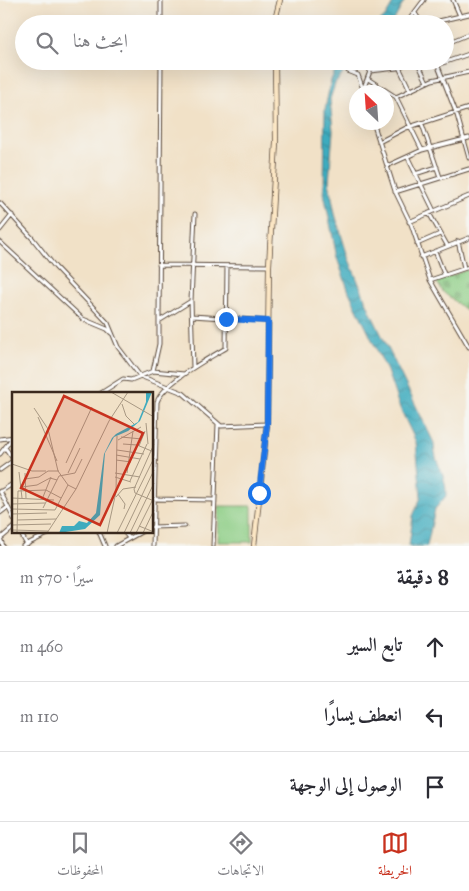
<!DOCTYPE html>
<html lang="ar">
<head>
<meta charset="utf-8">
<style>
  body { margin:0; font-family:"IM FELL Great Primer",Amiri,serif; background:#f2f2f3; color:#2b2b33; direction:rtl }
  .compass { position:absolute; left:349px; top:85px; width:45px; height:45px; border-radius:50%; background:#fff; box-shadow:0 5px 20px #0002; rotate:335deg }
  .stop { position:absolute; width:15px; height:15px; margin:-11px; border:4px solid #1a73e8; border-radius:50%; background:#fff }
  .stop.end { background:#1a73e8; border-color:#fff; box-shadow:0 1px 5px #0008 }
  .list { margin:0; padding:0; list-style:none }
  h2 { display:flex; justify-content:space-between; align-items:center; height:65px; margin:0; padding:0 20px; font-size:21px }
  h2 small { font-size:16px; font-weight:400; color:#7c7c81 }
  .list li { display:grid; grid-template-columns:32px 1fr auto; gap:15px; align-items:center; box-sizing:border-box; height:70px; padding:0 20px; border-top:1px solid #e1e1e2 }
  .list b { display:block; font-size:19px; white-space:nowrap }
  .list em { font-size:16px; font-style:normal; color:#7c7c81 }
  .icon { flex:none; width:28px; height:28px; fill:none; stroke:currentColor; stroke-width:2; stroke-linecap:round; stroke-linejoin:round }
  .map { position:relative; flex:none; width:469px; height:546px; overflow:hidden; direction:ltr }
  .search { position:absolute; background:#fff; box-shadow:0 5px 20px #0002; left:15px; right:15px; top:15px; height:55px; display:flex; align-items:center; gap:12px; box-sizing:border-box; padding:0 18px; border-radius:28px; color:#7c7c81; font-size:19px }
  .sheet { height:275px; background:#fff }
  nav { display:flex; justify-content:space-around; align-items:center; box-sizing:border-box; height:70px; border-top:1px solid #e1e1e2; background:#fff; font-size:14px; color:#7c7c81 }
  nav a { display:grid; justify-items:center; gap:2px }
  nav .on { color:#c8321e }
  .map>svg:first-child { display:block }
  .grass { fill:#8ccd84; stroke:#647c51 }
  .cemetery { fill:url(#cemetery-stones); stroke:#647c51 }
  .water { fill:url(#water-waves); stroke:#3c6a6e }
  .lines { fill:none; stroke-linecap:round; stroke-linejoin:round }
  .street-casing { stroke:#564537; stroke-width:5 }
  .secondary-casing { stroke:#564537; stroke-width:6 }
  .street { stroke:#fff; stroke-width:3 }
  .secondary { stroke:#fbe6c4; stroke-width:4.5 }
  .route { stroke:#1a73e8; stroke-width:6 }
  .inset-road { fill:none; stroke:#a89883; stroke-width:1 }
  .view { fill:#c8321e; fill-opacity:0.15; stroke:#c8321e; stroke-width:2.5 }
  .inset-edge { fill:none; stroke:#3b2a1e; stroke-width:2.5 }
</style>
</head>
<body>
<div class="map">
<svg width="469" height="546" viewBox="0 0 469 546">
  <defs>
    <pattern id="cemetery-stones" width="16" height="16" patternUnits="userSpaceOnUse" patternTransform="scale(1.25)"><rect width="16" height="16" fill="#8ccd84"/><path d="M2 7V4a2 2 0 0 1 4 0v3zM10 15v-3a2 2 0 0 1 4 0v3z" fill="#7ab072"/></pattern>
    <pattern id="water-waves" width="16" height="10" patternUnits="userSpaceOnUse" patternTransform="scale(1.25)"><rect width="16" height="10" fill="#3eabbe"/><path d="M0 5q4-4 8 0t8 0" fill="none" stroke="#358b9a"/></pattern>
  </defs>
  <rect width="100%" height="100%" fill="#f6f6f2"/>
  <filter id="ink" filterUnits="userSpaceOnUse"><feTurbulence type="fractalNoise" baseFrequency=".02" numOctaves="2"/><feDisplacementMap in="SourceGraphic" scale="10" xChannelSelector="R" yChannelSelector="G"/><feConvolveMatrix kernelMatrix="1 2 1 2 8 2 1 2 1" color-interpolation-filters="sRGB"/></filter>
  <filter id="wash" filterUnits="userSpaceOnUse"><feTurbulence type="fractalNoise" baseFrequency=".0096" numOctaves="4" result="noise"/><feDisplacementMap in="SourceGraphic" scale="20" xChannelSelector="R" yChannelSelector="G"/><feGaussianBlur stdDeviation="1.12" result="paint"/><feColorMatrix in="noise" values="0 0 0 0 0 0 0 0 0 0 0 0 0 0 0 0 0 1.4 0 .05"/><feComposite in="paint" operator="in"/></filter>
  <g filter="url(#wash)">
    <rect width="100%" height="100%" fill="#f1e1c7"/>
    <path class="grass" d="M219 506H252V542H218Z"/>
    <path class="cemetery" d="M469 269V313L443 292 436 281Z"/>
    <path class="water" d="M395 0H405L392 24H377L385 17Z
      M342 61H353L335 84 330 99 333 131 329 182 335 214 348 257 371 313 434 443C434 464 447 473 446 496L435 509 427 546H409L413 516 421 497 416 442 399 406 387 371 349 292 337 258 324 193 325 109 331 80 337 66Z"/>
  </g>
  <g filter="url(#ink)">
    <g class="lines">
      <g class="street-casing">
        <path id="street" d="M453 0 460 16
          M415 13 422 24
          M161 24V0
          M406 24 424 0
          M426 24 469 14
          M445 44 469 34
          M417 61 427 82
          M436 61 457 115 469 158
          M437 65 469 54
          M399 67 410 90
          M348 71 358 75 364 92
          M370 71 397 68 412 61
          M368 79 396 97 422 150
          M363 90 374 61
          M396 97 432 80 469 72
          M373 122 395 191 411 224 430 280 469 347
          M422 124 440 177
          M379 142 406 128 469 108
          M408 158 434 211
          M387 166 422 150 469 138
          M415 174 437 167
          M395 192 469 169
          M0 203 33 239 55 267 108 323 118 347 140 376 183 393 221 426 267 424
          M429 213 447 245
          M409 222 469 196
          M0 230 12 215
          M458 241 464 268
          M0 242 83 319 107 329 111 333
          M417 244 440 234
          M435 251 444 274
          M421 257 469 238
          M159 265 269 266
          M430 280 469 267
          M192 316 268 321
          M159 321 161 61
          M193 367 191 301 195 214
          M153 371 159 344V321L191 301
          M101 393 123 379 131 380 153 371 184 374
          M0 439 14 437
          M6 449 14 460
          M0 454 13 437
          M0 470 14 460
          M0 491 14 519
          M0 492 14 483
          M152 499 215 500
          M0 513 8 507
          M152 527 185 526
          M20 532 27 545
          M99 532 105 546
          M124 532 129 538
          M0 538 3 546
          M0 539 14 527
          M23 546 52 532
          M116 546 141 532
          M153 546 157 402C163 383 209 358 226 348L227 266
          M213 546 218 424"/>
      </g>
      <g class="secondary-casing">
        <path id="secondary" d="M274 24 280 0
          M254 546 267 424 269 266 276 142 275 61"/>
      </g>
      <use href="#street" class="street"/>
      <use href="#secondary" class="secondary"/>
    </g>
  </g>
  <g class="lines" filter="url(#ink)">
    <path class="route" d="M226 319 268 321 267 424 259 493"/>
  </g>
  <g transform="translate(12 392)">
    <rect width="141" height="141" fill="#f1e1c7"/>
    <path d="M134 0H140L128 29 116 39 102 45 93 61 88 123 73 137 47 141 50 134H62L67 129 75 131 84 121 92 62 100 46 104 42 126 30 134 10Z" fill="#3eabbe"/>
    <path class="inset-road" d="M99 0 142 25M110 12 114 24 122 32M22 16 36 37 46 79 56 93 64 97M26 25 45 69M134 31 136 52M109 45 130 47M106 48 129 35M111 52 125 53 142 60M142 52 122 97 123 101 142 109M127 54 133 39M105 58 132 62M104 63 128 67M104 68 119 70M54 71 80 15M0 72 20 79H34M7 80 10 106M13 81 14 106M56 81 68 56M103 81 128 85M115 81 121 39M103 85 119 90M13 87 27 85 36 79H47M118 89 135 52M10 95 25 93 38 86 45 88M106 102 113 112 112 117M31 105 39 85M104 105 111 97 124 95M0 106 42 108M0 112 33 111M31 116 47 84 63 81 70 67M0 117 43 118 56 93M0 122 35 121M5 128 44 127M0 133 39 132M127 134 142 140M0 138 36 139M5 141 6 99 34 98 49 106M35 141 64 97 97 29 116 0M95 141 104 100 105 44M105 141 142 66M112 141 142 78M118 141 142 91M124 141 142 105M131 141 142 118"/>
    <path class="view" d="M52 4 131 41 88 133 9 96Z"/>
    <rect width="141" height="141" class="inset-edge"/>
  </g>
</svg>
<svg class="compass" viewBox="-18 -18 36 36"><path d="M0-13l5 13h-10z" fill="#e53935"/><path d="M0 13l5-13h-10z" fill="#7c7c81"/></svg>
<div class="stop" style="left:259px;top:493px"></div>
<div class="stop end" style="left:226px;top:319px"></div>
<div class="search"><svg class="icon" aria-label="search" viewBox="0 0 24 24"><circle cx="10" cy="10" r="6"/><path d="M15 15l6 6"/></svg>ابحث هنا</div>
</div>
<section class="sheet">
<h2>8 دقيقة<small>سيرًا · 570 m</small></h2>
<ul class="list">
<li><svg class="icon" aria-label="ahead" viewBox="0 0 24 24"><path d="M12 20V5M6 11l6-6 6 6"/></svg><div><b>تابع السير</b></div><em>460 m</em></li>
<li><svg class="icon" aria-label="left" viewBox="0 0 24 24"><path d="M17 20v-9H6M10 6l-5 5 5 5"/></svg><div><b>انعطف يسارًا</b></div><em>110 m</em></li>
<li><svg class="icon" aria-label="arrive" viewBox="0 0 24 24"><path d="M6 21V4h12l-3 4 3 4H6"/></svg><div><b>الوصول إلى الوجهة</b></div></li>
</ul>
</section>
<nav>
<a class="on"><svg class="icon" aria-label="map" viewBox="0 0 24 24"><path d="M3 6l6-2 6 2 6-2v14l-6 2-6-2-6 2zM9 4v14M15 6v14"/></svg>الخريطة</a>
<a><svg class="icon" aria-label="directions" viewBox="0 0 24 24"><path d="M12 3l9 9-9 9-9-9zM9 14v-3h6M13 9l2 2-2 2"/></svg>الاتجاهات</a>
<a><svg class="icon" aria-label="saved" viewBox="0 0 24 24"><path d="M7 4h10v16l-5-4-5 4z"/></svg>المحفوظات</a>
</nav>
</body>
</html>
